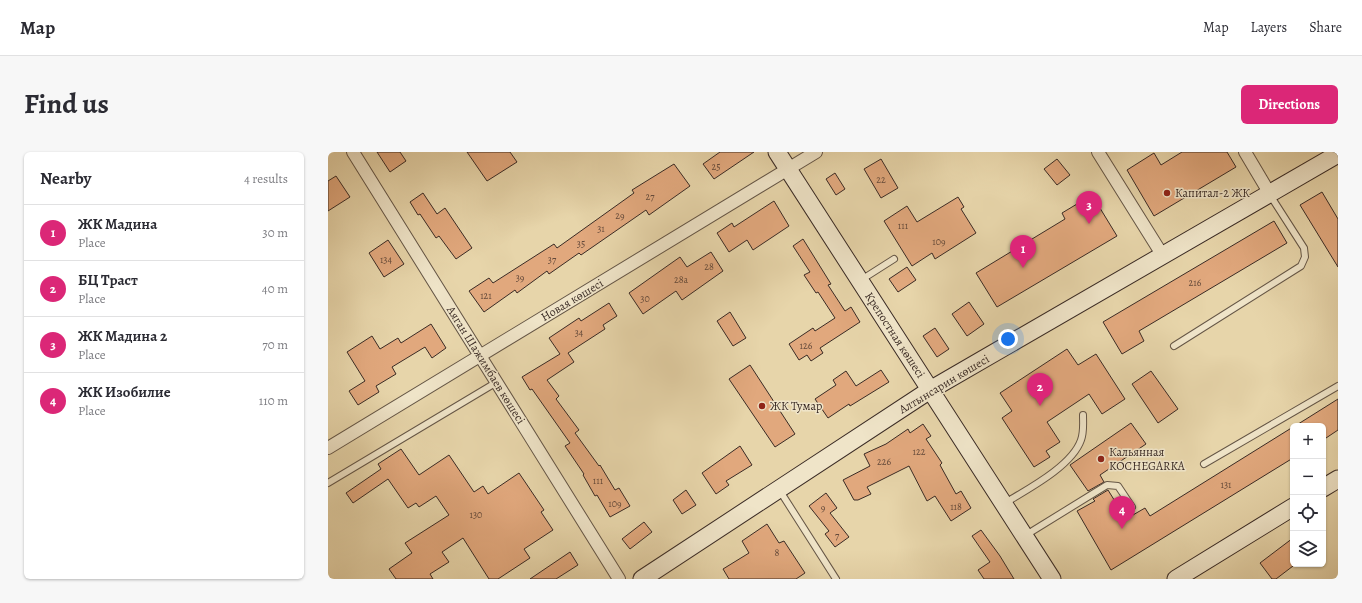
<!DOCTYPE html>
<html lang="en">
<head>
<meta charset="utf-8">
<style>
  body { margin:0; font-family:Alegreya,serif; background:#f7f7f7; color:#2b2b33 }
  .controls { position:absolute; right:12px; bottom:12px; display:grid; overflow:hidden; border-radius:6px; box-shadow:0 1px 3px #0004 }
  .controls button { width:36px; height:36px; display:grid; place-items:center; padding:0; border:0; border-bottom:1px solid #e1e1e2; background:#fff; color:#2b2b33; font:20px sans-serif }
  .you { position:absolute; left:680px; top:187px; width:14px; height:14px; margin:-10px; border:3px solid #fff; border-radius:50%; background:#1a73e8; box-shadow:0 0 0 6px #1a73e833 }
  .badge { display:grid; place-items:center; width:26px; height:26px; border-radius:50%; background:#db2777; color:#fff; font-size:13px; font-weight:700 }
  .pin { position:absolute; translate:-50% -33px; filter:drop-shadow(0 1px 2px #0008) }
  .pin::after { content:''; position:absolute; top:21px; width:14px; height:12px; background:inherit; clip-path:polygon(0 0,100% 0,50% 100%) }
  .list { margin:0; padding:0; list-style:none }
  h2 { display:flex; justify-content:space-between; align-items:center; height:52px; margin:0; padding:0 16px; font-size:17px }
  h2 small { font-size:13px; font-weight:400; color:#7c7c81 }
  .list li { display:grid; grid-template-columns:26px 1fr auto; gap:12px; align-items:center; box-sizing:border-box; height:56px; padding:0 16px; border-top:1px solid #e1e1e2 }
  .list b { display:block; font-size:15px; white-space:nowrap }
  .list p { margin:0; font-size:13px; white-space:nowrap; color:#7c7c81 }
  .list em { font-size:13px; font-style:normal; color:#7c7c81 }
  .icon { flex:none; width:22px; height:22px; fill:none; stroke:currentColor; stroke-width:2; stroke-linecap:round; stroke-linejoin:round }
  .map { position:relative; flex:none; width:1010px; height:427px; overflow:hidden; border-radius:6px }
  header { display:flex; align-items:center; gap:24px; box-sizing:border-box; height:56px; padding:0 20px; background:#fff; border-bottom:1px solid #e1e1e2 }
  header strong { font-size:19px }
  nav { display:flex; gap:22px; margin-inline-start:auto; font-size:14px }
  .intro { display:flex; align-items:center; justify-content:space-between; box-sizing:border-box; height:96px; padding:0 24px }
  h1 { margin:0; font-size:28px }
  .button { padding:10px 18px; border-radius:6px; background:#db2777; color:#fff; font-size:14px; font-weight:700 }
  main { display:flex; gap:24px; padding:0 24px }
  aside { flex:1; background:#fff; border-radius:6px; box-shadow:0 1px 3px #0004 }
  .map>svg:first-child { display:block }
  .building { fill:#e1a87d; stroke:#3a2b25 }
  .lines { fill:none; stroke-linecap:round; stroke-linejoin:round }
  .lane-casing { stroke:#655646; stroke-width:8 }
  .street-casing { stroke:#655646; stroke-width:14 }
  .secondary-casing { stroke:#3a2b25; stroke-width:19 }
  .lane { stroke:#efe4c8; stroke-width:6 }
  .street { stroke:#efe4c8; stroke-width:12 }
  .secondary { stroke:#efe4c8; stroke-width:17 }
  .poi-dot { fill:#8f2418; stroke:#efe4c8; stroke-width:1.5 }
  .labels { text-anchor:middle; dominant-baseline:central; stroke-width:3; stroke-linejoin:round; paint-order:stroke }
  .number-label { font-size:10px; fill:#644a3b }
  .poi-label { font-size:12px; fill:#3a2b25; stroke:#efe4c8; text-anchor:start }
  .street-label { font-size:12px; fill:#3a2b25; stroke:#efe4c8 }
</style>
</head>
<body>
<header>
<strong>Map</strong>
<nav><a>Map</a><a>Layers</a><a>Share</a></nav>
</header>
<div class="intro"><h1>Find us</h1><a class="button">Directions</a></div>
<main>
<aside>
<h2>Nearby<small>4 results</small></h2>
<ul class="list">
<li><span class="badge">1</span><div><b>ЖК Мадина</b><p>Place</p></div><em>30 m</em></li>
<li><span class="badge">2</span><div><b>БЦ Траст</b><p>Place</p></div><em>40 m</em></li>
<li><span class="badge">3</span><div><b>ЖК Мадина 2</b><p>Place</p></div><em>70 m</em></li>
<li><span class="badge">4</span><div><b>ЖК Изобилие</b><p>Place</p></div><em>110 m</em></li>
</ul>
</aside>
<div class="map">
<svg width="1010" height="427" viewBox="0 0 1010 427">
  <rect width="100%" height="100%" fill="#e7d5aa"/>
  <filter id="stains"><feTurbulence type="fractalNoise" baseFrequency=".005" numOctaves="4"/><feColorMatrix values="0 0 0 0 .2 0 0 0 0 .09 0 0 0 0 .02 0 0 0 .5 -.17"/></filter>
  <radialGradient id="worn" r=".72"><stop offset=".6" stop-color="#630" stop-opacity="0"/><stop offset="1" stop-color="#630" stop-opacity=".3"/></radialGradient>
  <path class="building" d="M49 0H72L78 9 62 20Z
    M139 0H182L189 10 159 29Z
    M392 0H426L386 27 375 12Z
    M854 0H899L908 15 826 64 799 18 826 1 833 13Z
    M553 7 570 36 553 46 536 17Z
    M729 7 742 23 729 33 716 17Z
    M346 12 362 34 321 63 318 58 253 103 251 101 221 122 219 119 189 141 187 138 156 160 141 139 161 126 165 131 226 92 229 96 306 41 304 38Z
    M507 21 517 37 508 43 498 27Z
    M8 24 22 45 0 59V29Z
    M994 40 1010 67V115L972 53Z
    M95 41 109 62 117 56 144 96 128 107 111 84 108 86 92 62 90 63 82 50Z
    M764 43 789 84 669 155 648 121 737 67 734 61Z
    M630 45 636 55 633 57 648 81 607 107 604 101 584 114 556 69 579 54 589 70Z
    M446 49 461 74 425 98 419 88 401 100 389 81 404 71 406 75Z
    M946 69 959 91 811 179 816 189 794 202 775 170Z
    M475 87 503 132 500 133 517 159 523 155 532 170 492 196 495 201 483 209 479 203 471 208 461 192 485 176 487 179 507 166 490 140 488 141 476 123 482 120 465 94Z
    M60 88 76 112 56 125 41 101Z
    M383 100 395 119 354 148 348 139 315 162 301 141 352 105 359 115Z
    M579 115 588 128 570 140 561 127Z
    M641 150 656 172 639 184 624 162Z
    M281 151 289 164 275 173 277 177 240 201 246 210 219 228 231 244 228 247 251 278 247 281 271 314 272 313 287 338 291 336 302 354 282 365 269 343 267 344 255 323 256 322 237 294 242 291 204 237 202 238 194 225 232 202 221 186 251 166 253 169Z
    M402 160 418 186 405 194 389 169Z
    M103 172 118 196 104 206 97 195 64 215 68 222 48 234 51 240 30 253 21 239 37 229 19 200 44 184 52 197 70 186 73 191Z
    M607 176 621 197 609 205 595 184Z
    M739 197 750 213 768 202 797 247 774 262 761 242 719 270 732 290 718 299 722 305 706 315 674 266 684 259 672 241Z
    M422 213 467 282 447 295 401 227Z
    M553 218 561 230 522 254 521 252 500 266 487 247 508 233 505 228 518 219 528 234Z
    M823 219 850 257 830 271 804 232Z
    M1010 247V278L995 288V274H967Z
    M803 271 818 292 772 323 776 330 760 339 742 313Z
    M595 272 603 284 598 287 614 311 612 313 628 342 633 339 643 356 623 369 607 344 599 349 581 314 539 335 543 342 530 348H526L515 328 542 314 536 302 558 292 580 277 582 281Z
    M965 275V306L783 418 749 359 767 349 765 347 780 338 798 367 817 356 822 364Z
    M412 294 424 313 398 329 401 333 388 342 374 321Z
    M73 297 91 323 121 303 146 340 155 334 160 342 191 321 216 358 213 360 225 378 196 397 202 406 170 427H161L135 386 114 400 121 410 102 422 105 427H68L61 417 84 401 77 391 121 363 108 344 91 355 88 351 80 356 60 327 25 351 18 341 53 317 50 312Z
    M358 338 368 353 354 362 345 348Z
    M498 341 509 356 502 361 521 385 507 395 497 382 501 379 481 354Z
    M316 370 324 380 302 397 294 387Z
    M439 372 451 391 456 389 477 421 468 427H401L395 417 421 401 414 389Z
    M653 378 672 404 686 427H656L650 418 662 410 644 384Z
    M965 386V414L948 427H944L932 411Z
    M242 400 250 413 228 427H202Z"/>
  <g class="lines">
    <g class="lane-casing">
      <path id="lane" d="M533 128 566 107
        M846 194 973 114 977 105 976 96 942 43
        M876 312 1010 234
        M0 331 169 230
        M452 339 508 427
        M677 351C700 337 744 314 753 288 756 280 755 272 755 263
        M698 383 779 333 790 334 804 355"/>
    </g>
    <g class="street-casing">
      <path id="street" d="M25 0 291 427
        M770 0 835 104
        M917 0 942 42
        M0 296 488 0"/>
    </g>
    <g class="secondary-casing">
      <path id="secondary" d="M449 0 724 427
        M995 336 1010 327
        M314 427 602 238 1010 2
        M848 427 965 355"/>
    </g>
    <use href="#lane" class="lane"/>
    <use href="#street" class="street"/>
    <use href="#secondary" class="secondary"/>
  </g>
  <g class="poi-dot">
    <circle cx="839" cy="41" r="4"/>
    <circle cx="434" cy="254" r="4"/>
    <circle cx="773" cy="307" r="4"/>
  </g>
  <g class="labels">
    <g class="number-label">
      <text x="388" y="14">25</text>
      <text x="553" y="27">22</text>
      <text x="322" y="44">27</text>
      <text x="292" y="63">29</text>
      <text x="575" y="73">111</text>
      <text x="273" y="76">31</text>
      <text x="611" y="89">109</text>
      <text x="253" y="91">35</text>
      <text x="58" y="107">134</text>
      <text x="224" y="107">37</text>
      <text x="381" y="114">28</text>
      <text x="192" y="125">39</text>
      <text x="353" y="127">28а</text>
      <text x="867" y="130">216</text>
      <text x="158" y="143">121</text>
      <text x="317" y="146">30</text>
      <text x="251" y="180">34</text>
      <text x="478" y="193">126</text>
      <text x="591" y="299">122</text>
      <text x="556" y="309">226</text>
      <text x="270" y="328">111</text>
      <text x="898" y="332">131</text>
      <text x="287" y="351">109</text>
      <text x="628" y="354">118</text>
      <text x="495" y="355">9</text>
      <text x="148" y="362">130</text>
      <text x="509" y="383">7</text>
      <text x="449" y="400">8</text>
    </g>
    <g class="poi-label">
      <text x="847" y="41">Капитал-2 ЖК</text>
      <text x="442" y="254">ЖК Тумар</text>
      <text x="781" y="300">Кальянная<tspan x="781" dy="14">KOCHEGARKA</tspan></text>
    </g>
    <g class="street-label">
      <text transform="translate(244 148) rotate(-31)">Новая көшесі</text>
      <text transform="translate(567 183) rotate(57)">Крепостная көшесі</text>
      <text transform="translate(158 213) rotate(58)">Аяган Шажимбаев көшесі</text>
      <text transform="translate(616 232) rotate(-31)">Алтынсарин көшесі</text>
    </g>
  </g>
  <rect width="100%" height="100%" filter="url(#stains)"/>
  <rect width="100%" height="100%" fill="url(#worn)"/>
</svg>
<div class="controls">
<button>+</button>
<button>−</button>
<button><svg class="icon" aria-label="locate" viewBox="0 0 24 24"><circle cx="12" cy="12" r="6"/><path d="M12 2v4M12 18v4M2 12h4M18 12h4"/></svg></button>
<button><svg class="icon" aria-label="layers" viewBox="0 0 24 24"><path d="M12 4l9 5-9 5-9-5zM3 14l9 5 9-5"/></svg></button>
</div>
<div class="you"></div>
<div class="pin badge" style="left:695px;top:116px">1</div>
<div class="pin badge" style="left:712px;top:254px">2</div>
<div class="pin badge" style="left:761px;top:72px">3</div>
<div class="pin badge" style="left:794px;top:377px">4</div>
</div>
</main>
</body>
</html>
